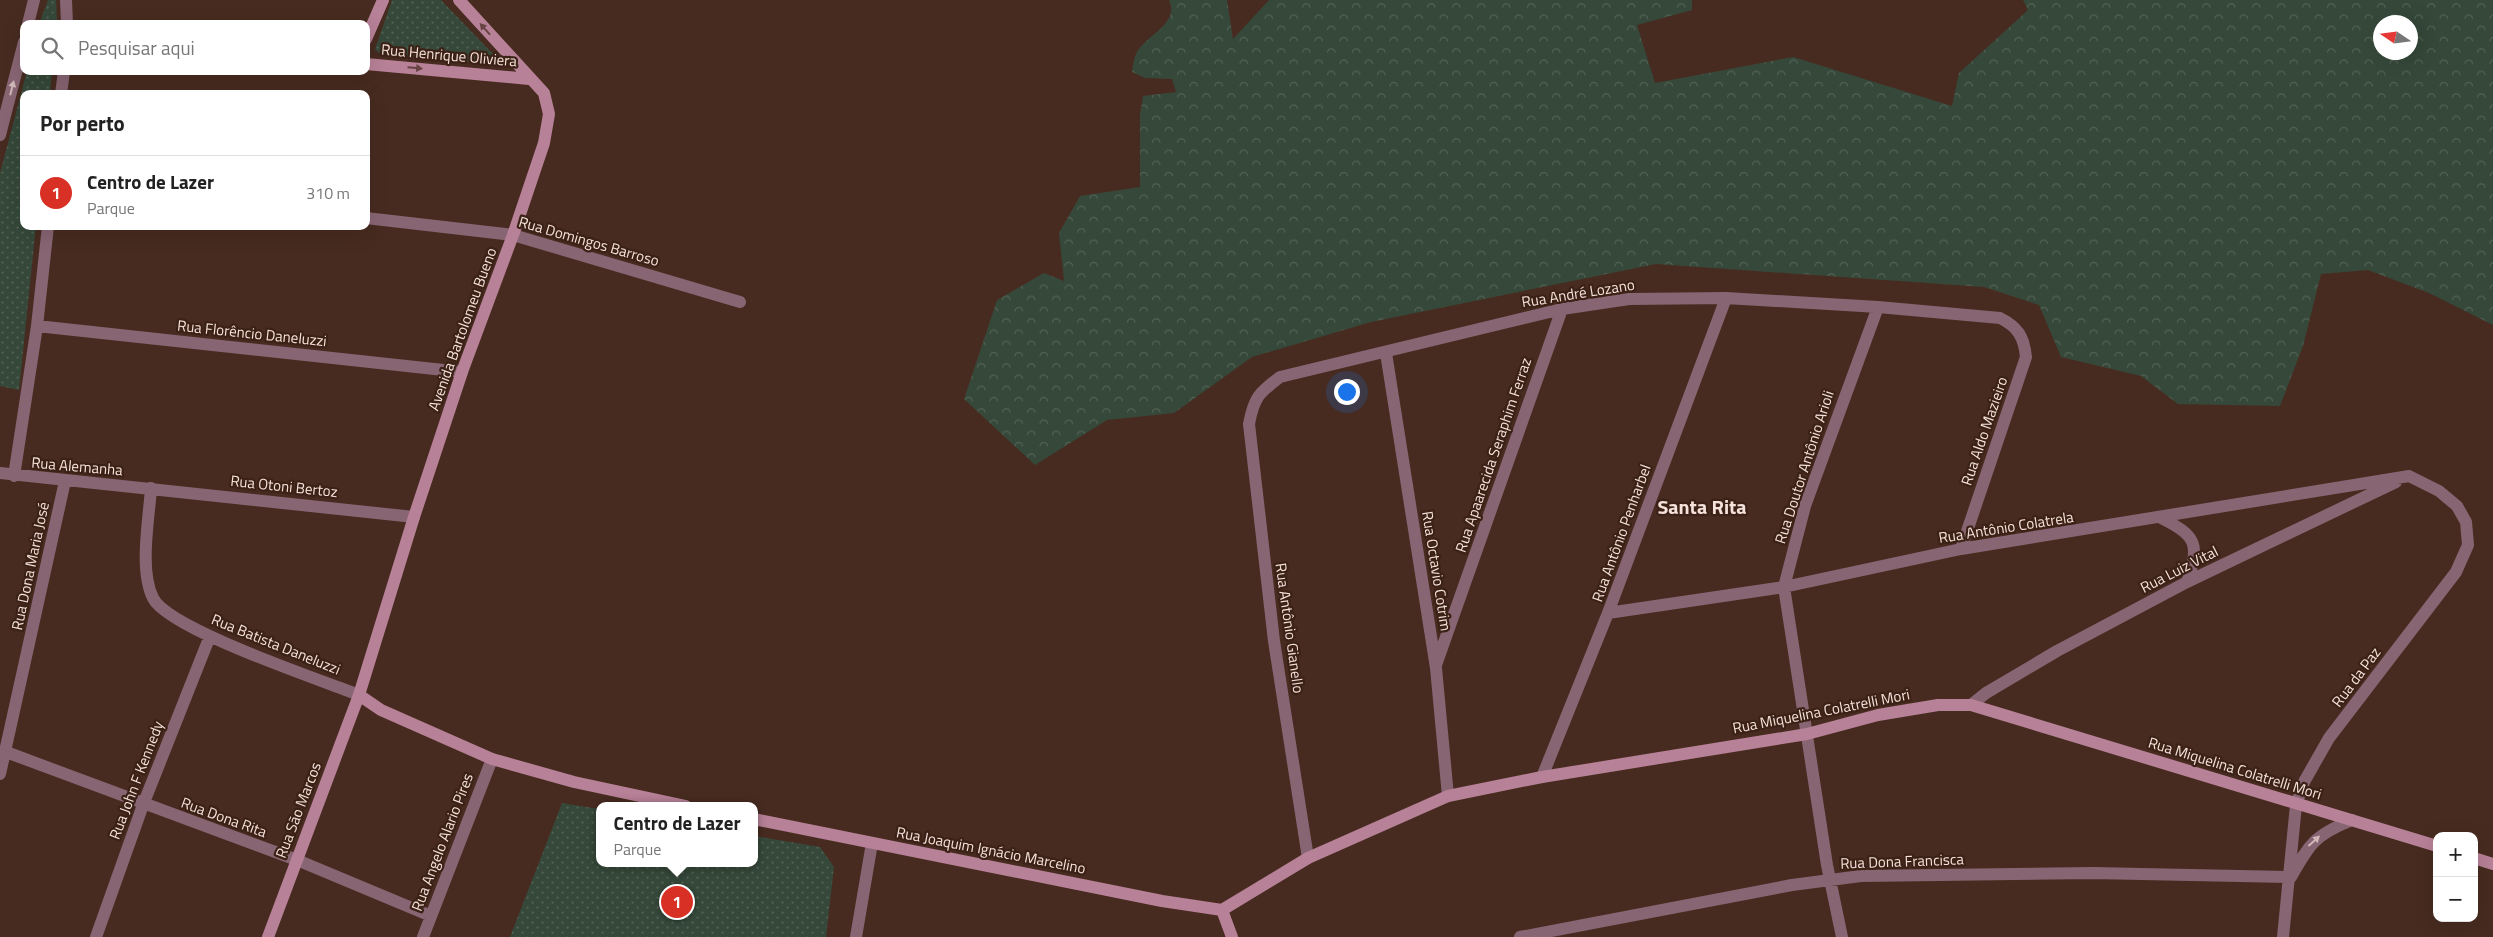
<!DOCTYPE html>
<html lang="pt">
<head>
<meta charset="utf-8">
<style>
  body { margin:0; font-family:"Titillium Web",sans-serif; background:#f2f2f2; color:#222 }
  .controls { position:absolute; right:15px; bottom:15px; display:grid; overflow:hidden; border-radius:10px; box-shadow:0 5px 20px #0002 }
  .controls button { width:45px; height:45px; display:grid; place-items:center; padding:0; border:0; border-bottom:1px solid #e0e0e0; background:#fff; color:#222; font:25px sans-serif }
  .compass { position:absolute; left:2373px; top:15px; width:45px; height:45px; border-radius:50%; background:#fff; box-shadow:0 5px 20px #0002; rotate:283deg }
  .you { position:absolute; left:1346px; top:391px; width:18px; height:18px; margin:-12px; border:4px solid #fff; border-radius:50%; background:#1a73e8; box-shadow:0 0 0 8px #1a73e833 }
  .badge { display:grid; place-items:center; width:32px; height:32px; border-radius:50%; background:#d93025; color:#fff; font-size:16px; font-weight:700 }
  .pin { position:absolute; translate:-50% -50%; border:2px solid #fff; box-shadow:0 1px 5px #0006 }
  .popup { position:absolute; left:596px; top:802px; width:162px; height:65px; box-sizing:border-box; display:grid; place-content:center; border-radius:10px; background:#fff; filter:drop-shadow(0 1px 4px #0005); font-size:16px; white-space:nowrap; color:#767676 }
  .popup b { font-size:19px; color:#222 }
  .popup::after { content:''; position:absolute; left:50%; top:100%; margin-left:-10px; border:10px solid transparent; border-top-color:#fff }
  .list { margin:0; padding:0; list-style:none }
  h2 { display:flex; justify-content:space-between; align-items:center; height:65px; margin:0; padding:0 20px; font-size:21px }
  h2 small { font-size:16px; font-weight:400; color:#767676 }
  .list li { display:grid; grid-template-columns:32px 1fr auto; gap:15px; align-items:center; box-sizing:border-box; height:75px; padding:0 20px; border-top:1px solid #e0e0e0 }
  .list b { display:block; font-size:19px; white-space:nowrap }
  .list p { margin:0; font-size:16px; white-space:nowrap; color:#767676 }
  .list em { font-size:16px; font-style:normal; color:#767676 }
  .icon { flex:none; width:28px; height:28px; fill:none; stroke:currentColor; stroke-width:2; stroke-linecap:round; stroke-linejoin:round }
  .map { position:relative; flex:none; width:2493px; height:937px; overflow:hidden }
  .search { position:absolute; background:#fff; box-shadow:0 5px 20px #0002; left:20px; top:20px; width:350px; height:55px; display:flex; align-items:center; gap:12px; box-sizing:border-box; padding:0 18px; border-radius:10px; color:#767676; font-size:19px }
  .panel { position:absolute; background:#fff; box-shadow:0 5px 20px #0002; left:20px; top:90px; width:350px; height:140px; border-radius:10px }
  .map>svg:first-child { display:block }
  .grass { fill:url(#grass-dots) }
  .forest { fill:url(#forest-crowns); fill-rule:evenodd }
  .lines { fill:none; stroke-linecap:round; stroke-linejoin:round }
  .street { stroke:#886573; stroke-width:12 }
  .secondary { stroke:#b78197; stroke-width:12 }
  .oneway { fill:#674343 }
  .oneway2 { fill:#cfb6b7 }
  .labels { text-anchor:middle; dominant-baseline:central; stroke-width:4.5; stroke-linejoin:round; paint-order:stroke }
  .street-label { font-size:15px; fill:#f5e2db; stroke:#3c2116 }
  .district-label { font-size:20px; font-weight:bold; fill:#f5e2db; stroke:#3c2116 }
</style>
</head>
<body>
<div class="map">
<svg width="2493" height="937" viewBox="0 0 2493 937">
  <defs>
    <pattern id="grass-dots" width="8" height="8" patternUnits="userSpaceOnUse" patternTransform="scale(1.25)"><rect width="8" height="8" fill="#354839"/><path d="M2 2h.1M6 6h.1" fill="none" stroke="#536255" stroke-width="1.8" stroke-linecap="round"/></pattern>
    <pattern id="forest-crowns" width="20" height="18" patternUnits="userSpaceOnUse" patternTransform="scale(1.25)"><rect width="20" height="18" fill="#354839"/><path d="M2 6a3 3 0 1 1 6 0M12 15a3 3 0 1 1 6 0" fill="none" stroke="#536255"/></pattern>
  </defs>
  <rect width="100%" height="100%" fill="#472b20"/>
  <path class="grass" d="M48 0H56L57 24H39Z
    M392 0H441L492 53 497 60 495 64 379 53 375 49Z
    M27 71H52L50 94H24V226H36L19 390 0 386V173Z
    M562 803 599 809 600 863H754L755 836 820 847 834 867 826 937H510Z"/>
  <path class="forest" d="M1169 0H1227L1233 39 1269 0H1692V10L1637 25 1655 83 1793 57 1952 106 1959 73 2028 10 2023 0H2493V325L2429 293 2368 270 2321 274 2303 346 2280 406 2178 404 2141 376 2061 357 2039 305 1984 287 1656 264 1371 322 1252 357 1174 413 1107 420 1035 465 964 399 997 300 1044 273 1064 281 1059 233 1080 196 1140 187V115L1143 96 1176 92 1172 79 1145 78 1132 72C1133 66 1134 57 1137 52 1146 35 1180 24 1169 0ZM2380 22H2410V52H2380Z"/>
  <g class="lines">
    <path class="street" d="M66 0 67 24
      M28 24 34 0
      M61 94 64 71
      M0 135 24 42
      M366 218 513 235 740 302
      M37 326 462 372
      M1386 353 1436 668 1448 796
      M0 473 414 517
      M14 476 37 326 48 226
      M151 488C149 519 139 570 153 598 168 629 321 680 359 695
      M2161 518C2197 536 2200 544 2187 582
      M1608 613 1784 587 1961 549 2409 476
      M1436 665 1562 309
      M1971 705 1986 693 2057 651 2187 582 2396 482
      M6 752 297 860 431 916
      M0 774 65 481
      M1542 777 1608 613 1726 298
      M1308 858 1274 641 1249 424C1254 397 1259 393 1280 377L1562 309 1629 299 1726 298 1878 307 2000 318C2018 327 2024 337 2026 357L1961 549
      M96 937 143 805 210 636
      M423 937 492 759
      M856 937 872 843
      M1520 937 1792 885 1861 876 2093 873 2291 877C2310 843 2315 835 2352 820
      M1842 937 1827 865 1784 587 1805 506 1878 307
      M2283 937 2296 805 2304 782 2329 738 2456 572 2468 545 2466 522 2457 506 2439 491 2409 476"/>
    <path class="secondary" d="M366 39 383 0
      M366 64 529 79
      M359 695 381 710 492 759 574 782 686 806
      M754 819 1162 901 1222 910
      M2474 858 2493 864
      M1222 910 1308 858 1448 796 1542 777 1807 734 1878 715 1938 705H1971L2437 846
      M1222 910 1232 937
      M268 937 359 695 414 517 462 372 513 235 544 143 549 114 544 93 459 0"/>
  </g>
  <defs><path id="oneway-solid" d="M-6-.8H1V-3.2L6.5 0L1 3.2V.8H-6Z" transform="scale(1.25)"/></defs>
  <g class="oneway">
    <use href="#oneway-solid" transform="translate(485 29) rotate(-132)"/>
    <use href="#oneway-solid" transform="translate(415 68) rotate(5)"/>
  </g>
  <g class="oneway2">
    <use href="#oneway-solid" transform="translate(12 88) rotate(-76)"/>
    <use href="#oneway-solid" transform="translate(2314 841) rotate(-42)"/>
  </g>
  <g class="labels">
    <g class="street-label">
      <text transform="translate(449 55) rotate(5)">Rua Henrique Oliviera</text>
      <text transform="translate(589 241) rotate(16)">Rua Domingos Barroso</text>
      <text transform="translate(1578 293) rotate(-9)">Rua André Lozano</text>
      <text transform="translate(462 329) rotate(-70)">Avenida Bartolomeu Bueno</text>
      <text transform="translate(252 333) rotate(6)">Rua Florêncio Daneluzzi</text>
      <text transform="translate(1984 431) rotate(-71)">Rua Aldo Mazieiro</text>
      <text transform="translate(1493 455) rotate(-71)">Rua Apaarecida Seraphim Ferraz</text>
      <text transform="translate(77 466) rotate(5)">Rua Alemanha</text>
      <text transform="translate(1804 467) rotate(-72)">Rua Doutor Antônio Arioli</text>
      <text transform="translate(284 486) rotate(6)">Rua Otoni Bertoz</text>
      <text transform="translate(2006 527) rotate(-9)">Rua Antônio Colatrela</text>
      <text transform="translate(1621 533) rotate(-70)">Rua Antônio Penharbel</text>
      <text transform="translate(30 566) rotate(-78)">Rua Dona Maria José</text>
      <text transform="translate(2179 569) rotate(-27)">Rua Luiz Vital</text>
      <text transform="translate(1437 571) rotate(81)">Rua Octavio Cotrim</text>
      <text transform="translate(1290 628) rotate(82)">Rua Antônio Gianello</text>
      <text transform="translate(276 644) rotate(22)">Rua Batista Daneluzzi</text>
      <text transform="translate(2356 677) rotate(-53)">Rua da Paz</text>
      <text transform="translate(1821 711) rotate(-11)">Rua Miquelina Colatrelli Mori</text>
      <text transform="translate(2235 768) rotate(17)">Rua Miquelina Colatrelli Mori</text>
      <text transform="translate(136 780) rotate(-69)">Rua John F Kennedy</text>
      <text transform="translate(298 810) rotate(-69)">Rua São Marcos</text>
      <text transform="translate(224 817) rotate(20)">Rua Dona Rita</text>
      <text transform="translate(442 842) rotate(-69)">Rua Angelo Alario Pires</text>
      <text transform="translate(991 850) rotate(11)">Rua Joaquim Ignácio Marcelino</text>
      <text transform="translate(1902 861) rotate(-2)">Rua Dona Francisca</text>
    </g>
    <g class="district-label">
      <text x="1702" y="506">Santa Rita</text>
    </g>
  </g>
</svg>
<div class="controls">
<button>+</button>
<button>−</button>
</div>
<svg class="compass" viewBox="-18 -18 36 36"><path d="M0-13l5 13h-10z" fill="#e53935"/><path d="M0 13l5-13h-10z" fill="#767676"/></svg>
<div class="you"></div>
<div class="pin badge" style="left:677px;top:902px">1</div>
<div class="popup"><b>Centro de Lazer</b>Parque</div>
<div class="search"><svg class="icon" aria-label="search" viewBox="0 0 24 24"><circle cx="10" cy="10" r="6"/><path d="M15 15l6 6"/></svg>Pesquisar aqui</div>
<section class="panel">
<h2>Por perto<small></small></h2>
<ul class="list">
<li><span class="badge">1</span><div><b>Centro de Lazer</b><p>Parque</p></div><em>310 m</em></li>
</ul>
</section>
</div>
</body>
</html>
